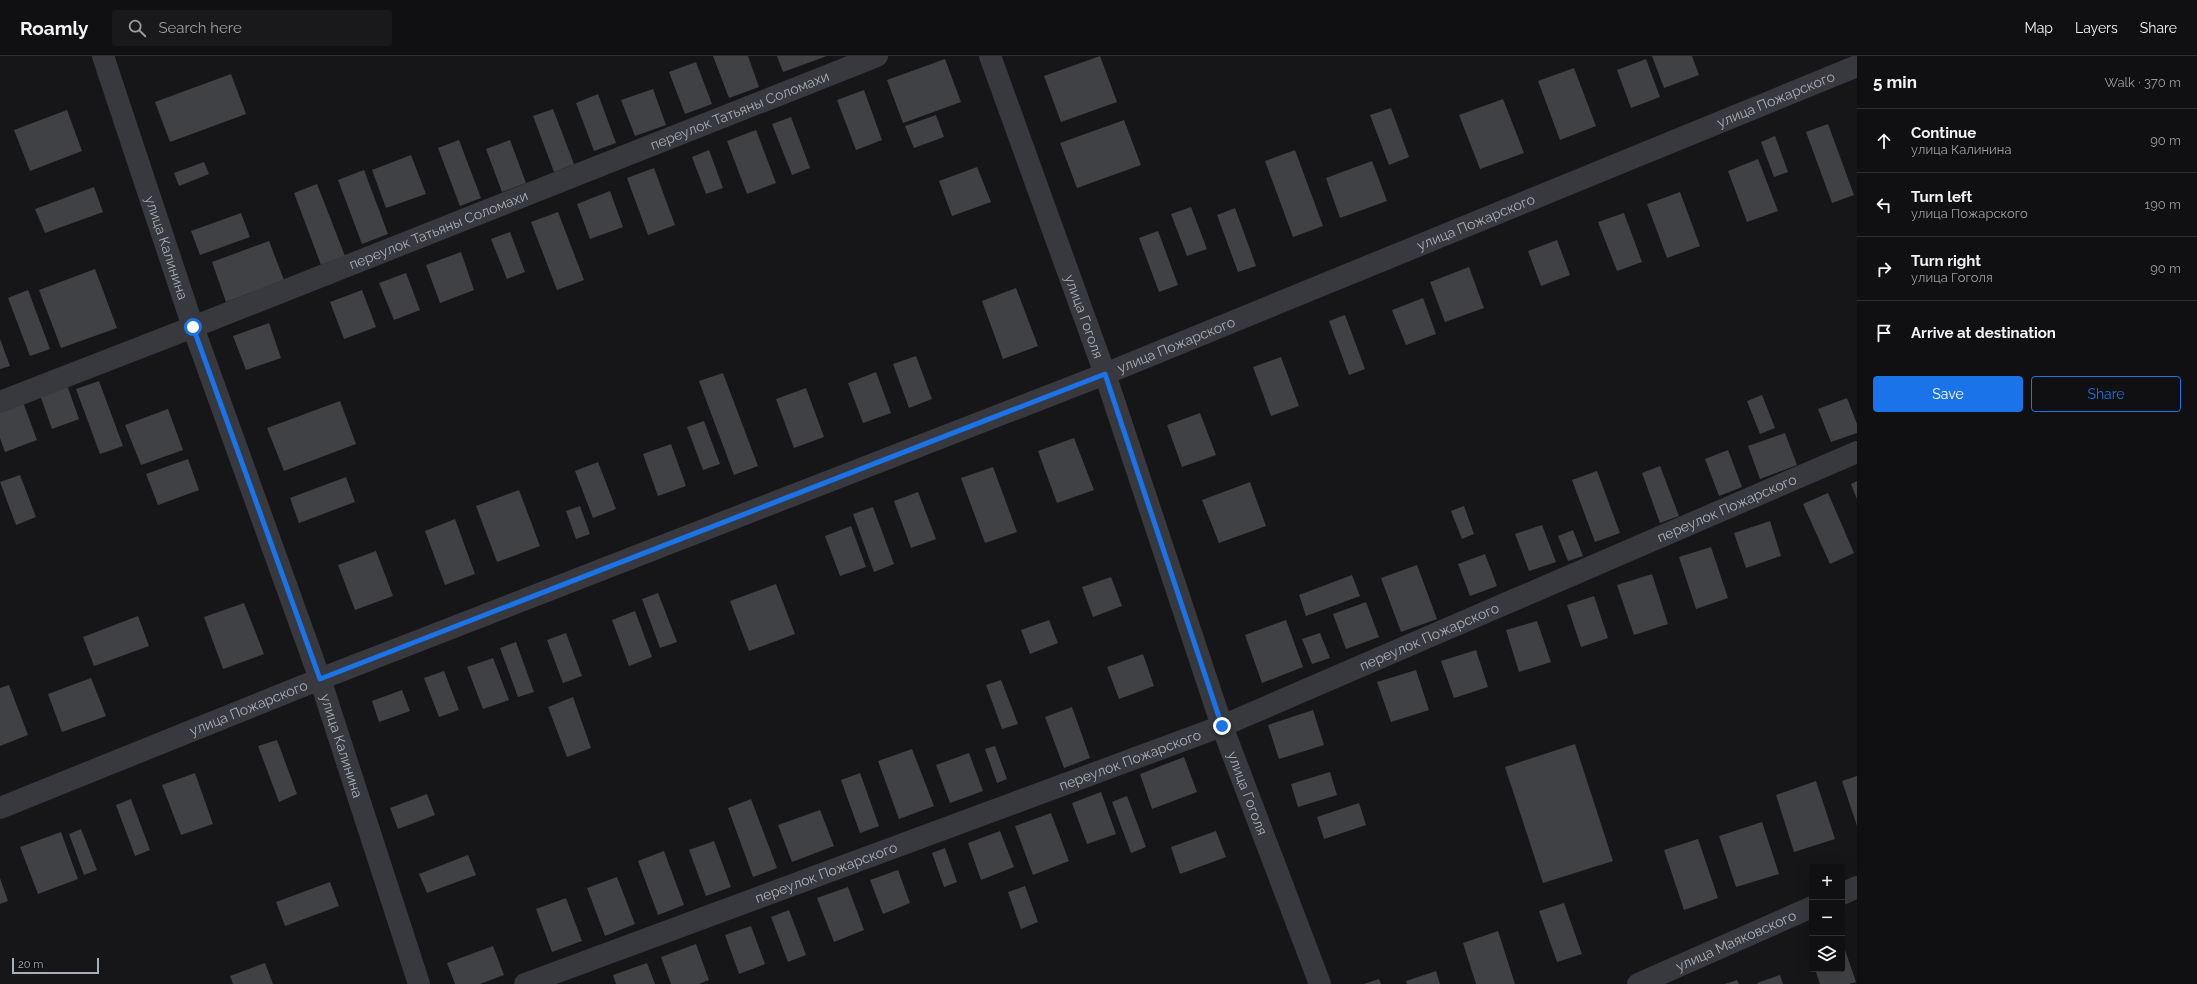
<!DOCTYPE html>
<html lang="en">
<head>
<meta charset="utf-8">
<style>
  body { margin:0; font-family:Raleway,sans-serif; background:#19191b; color:#f1f3f6 }
  .controls { position:absolute; right:12px; bottom:12px; display:grid; overflow:hidden; border-radius:4px; box-shadow:0 4px 16px #0002 }
  .controls button { width:36px; height:36px; display:grid; place-items:center; padding:0; border:0; border-bottom:1px solid #303032; background:#101012; color:#f1f3f6; font:20px sans-serif }
  .scale { position:absolute; left:12px; bottom:10px; width:87px; box-sizing:border-box; padding-left:4px; border:2px solid #a7afb9; border-top:0; font-size:11px; line-height:14px; white-space:nowrap; color:#a7afb9; -webkit-text-stroke:3px #111113; paint-order:stroke }
  .stop { position:absolute; width:12px; height:12px; margin:-9px; border:3px solid #1a73e8; border-radius:50%; background:#fff }
  .stop.end { background:#1a73e8; border-color:#fff; box-shadow:0 1px 4px #0008 }
  .list { margin:0; padding:0; list-style:none }
  h2 { display:flex; justify-content:space-between; align-items:center; height:52px; margin:0; padding:0 16px; font-size:17px }
  h2 small { font-size:13px; font-weight:400; color:#9c9d9f }
  .list li { display:grid; grid-template-columns:26px 1fr auto; gap:12px; align-items:center; box-sizing:border-box; height:64px; padding:0 16px; border-top:1px solid #303032 }
  .list b { display:block; font-size:15px; white-space:nowrap }
  .list p { margin:0; font-size:13px; white-space:nowrap; color:#9c9d9f }
  .list em { font-size:13px; font-style:normal; color:#9c9d9f }
  .actions { display:flex; gap:8px; padding:12px 16px }
  .actions a { flex:1; padding:9px 0; border:1px solid #1a73e8; border-radius:4px; text-align:center; font-size:14px; color:#1a73e8 }
  .actions .main { background:#1a73e8; color:#fff }
  .icon { flex:none; width:22px; height:22px; fill:none; stroke:currentColor; stroke-width:2; stroke-linecap:round; stroke-linejoin:round }
  .map { position:relative; flex:none; width:1857px; height:928px; overflow:hidden }
  header { display:flex; align-items:center; gap:24px; box-sizing:border-box; height:56px; padding:0 20px; background:#101012; border-bottom:1px solid #303032 }
  header strong { font-size:19px }
  nav { display:flex; gap:22px; margin-inline-start:auto; font-size:14px }
  .search { width:280px; height:36px; background:#19191b; display:flex; align-items:center; gap:10px; box-sizing:border-box; padding:0 14px; border-radius:4px; color:#9c9d9f; font-size:15px }
  main { display:flex }
  aside { flex:1; background:#101012 }
  .map>svg:first-child { display:block }
  .building { fill:#404145 }
  .lines { fill:none; stroke-linecap:round; stroke-linejoin:round }
  .minor { stroke:#37393e; stroke-width:22 }
  .route { stroke:#1a73e8; stroke-width:5 }
  .labels { text-anchor:middle; dominant-baseline:central; stroke-width:3; stroke-linejoin:round; paint-order:stroke }
  .street-label { font-size:14px; fill:#a7afb9; stroke:#111113 }
</style>
</head>
<body>
<header>
<strong>Roamly</strong>
<div class="search"><svg class="icon" aria-label="search" viewBox="0 0 24 24"><circle cx="10" cy="10" r="6"/><path d="M15 15l6 6"/></svg>Search here</div>
<nav><a>Map</a><a>Layers</a><a>Share</a></nav>
</header>
<main>
<div class="map">
<svg width="1857" height="928" viewBox="0 0 1857 928">
  <rect width="100%" height="100%" fill="#161618"/>
  <path class="building" d="M713 0H748L759 31 729 42Z
    M777 0H827L783 16Z
    M1100 0 1117 46 1061 66 1044 20Z
    M1652 0H1692L1699 19 1664 32Z
    M945 3 961 46 903 67 887 24Z
    M1646 3 1660 41 1631 52 1617 14Z
    M696 6 712 48 685 58 669 16Z
    M1574 12 1596 70 1560 84 1538 25Z
    M231 18 246 58 170 86 155 46Z
    M653 33 666 69 635 80 621 44Z
    M864 34 882 84 856 94 837 44Z
    M598 38 616 87 594 95 576 47Z
    M1503 43 1524 97 1480 113 1459 59Z
    M1391 52 1409 101 1389 109 1370 59Z
    M553 53 574 108 554 116 533 60Z
    M67 54 82 95 30 115 14 74Z
    M936 59 944 81 914 92 905 70Z
    M791 61 810 112 792 119 772 68Z
    M1124 64 1141 109 1077 132 1060 87Z
    M1828 68 1854 139 1832 147 1806 76Z
    M756 74 776 127 747 138 727 85Z
    M1775 80 1788 116 1774 121 1761 86Z
    M459 84 481 142 460 150 438 92Z
    M510 84 526 127 502 136 486 93Z
    M709 94 723 132 706 138 692 101Z
    M1295 94 1323 170 1293 181 1265 105Z
    M411 99 426 138 386 152 372 114Z
    M1758 103 1778 155 1747 166 1728 115Z
    M1372 105 1387 145 1340 162 1326 122Z
    M204 106 209 118 179 130 174 117Z
    M977 111 991 146 952 160 939 125Z
    M654 112 675 169 648 179 627 122Z
    M364 114 388 178 362 188 338 124Z
    M317 128 345 200 321 209 294 137Z
    M94 131 103 156 45 177 35 153Z
    M610 135 623 171 590 183 577 148Z
    M1680 136 1700 190 1667 202 1647 148Z
    M1191 151 1207 193 1187 200 1171 158Z
    M1235 152 1256 210 1238 216 1217 159Z
    M558 156 584 224 557 234 531 166Z
    M241 157 250 181 200 199 191 175Z
    M1624 157 1642 206 1617 215 1598 166Z
    M1158 175 1178 229 1159 236 1139 182Z
    M510 176 525 216 507 223 491 183Z
    M1557 184 1570 219 1541 230 1528 195Z
    M269 185 284 224 226 246 212 206Z
    M461 196 474 234 440 247 426 209Z
    M1469 211 1484 252 1445 266 1430 226Z
    M95 213 117 272 61 292 39 234Z
    M406 217 420 254 394 264 379 227Z
    M1016 232 1038 290 1003 303 982 245Z
    M28 234 50 293 30 300 8 242Z
    M362 234 376 271 344 283 330 246Z
    M1423 242 1436 278 1406 289 1392 254Z
    M1345 259 1365 313 1349 319 1329 265Z
    M269 267 281 302 246 314 233 280Z
    M0 283 10 310 0 313Z
    M916 300 932 343 909 352 893 308Z
    M1281 301 1299 350 1271 360 1253 311Z
    M876 316 891 357 863 367 848 327Z
    M723 317 758 410 734 419 699 325Z
    M99 325 123 390 100 398 76 333Z
    M67 329 79 363 52 373 40 339Z
    M806 332 824 381 794 392 776 343Z
    M1762 339 1775 372 1760 378 1747 345Z
    M1847 342 1857 368V377L1831 386 1818 353Z
    M340 345 356 388 284 415 267 372Z
    M23 346 37 384 5 396 0 382V355Z
    M168 353 183 394 141 409 125 369Z
    M1200 357 1216 399 1182 411 1167 369Z
    M704 365 720 408 703 414 687 371Z
    M1785 377 1797 409 1760 423 1748 390Z
    M1074 382 1094 434 1057 447 1038 395Z
    M671 388 686 430 658 440 643 398Z
    M1728 394 1742 431 1719 440 1705 403Z
    M188 403 199 434 158 449 146 418Z
    M598 406 616 453 593 462 575 415Z
    M1660 410 1679 460 1660 467 1642 417Z
    M993 411 1017 476 985 487 961 422Z
    M1597 415 1620 477 1595 486 1572 424Z
    M20 419 36 461 16 469 0 426Z
    M346 421 355 446 299 467 290 442Z
    M1857 425V443L1851 428Z
    M1250 426 1266 470 1219 487 1202 444Z
    M519 434 540 490 497 506 476 450Z
    M918 436 936 483 911 492 894 445Z
    M1828 437 1854 497 1830 508 1803 448Z
    M580 450 590 478 576 483 566 455Z
    M1464 450 1474 478 1462 483 1451 455Z
    M873 451 894 508 874 516 853 458Z
    M455 463 475 518 445 529 425 475Z
    M1770 465 1781 500 1746 512 1734 477Z
    M1542 469 1556 506 1529 515 1515 478Z
    M851 470 866 511 840 520 825 480Z
    M1573 474 1583 500 1568 505 1558 480Z
    M1711 491 1728 542 1696 553 1679 501Z
    M376 495 393 540 355 554 338 509Z
    M1485 498 1497 530 1470 540 1458 508Z
    M1417 509 1437 563 1401 576 1381 522Z
    M1652 518 1668 568 1634 579 1617 529Z
    M1352 519 1360 540 1306 560 1299 539Z
    M1111 521 1122 550 1093 561 1082 531Z
    M776 528 795 578 749 595 730 545Z
    M658 537 677 586 660 592 642 543Z
    M1594 540 1608 582 1581 591 1567 549Z
    M1366 546 1379 581 1346 593 1333 558Z
    M244 547 264 598 223 613 204 561Z
    M635 555 652 601 629 610 612 564Z
    M138 560 149 590 94 610 83 581Z
    M1049 564 1058 587 1030 598 1021 574Z
    M1286 564 1303 611 1262 627 1245 579Z
    M1537 565 1551 606 1519 616 1506 574Z
    M566 577 582 620 563 627 547 584Z
    M1320 577 1330 602 1312 608 1302 583Z
    M516 586 534 636 518 641 500 592Z
    M1476 594 1488 631 1454 642 1441 605Z
    M1143 598 1154 630 1119 643 1107 611Z
    M493 602 509 644 483 653 467 611Z
    M1416 614 1429 654 1391 666 1377 626Z
    M444 615 459 654 439 661 424 622Z
    M91 622 106 660 62 676 48 638Z
    M1001 624 1018 668 1002 673 986 629Z
    M9 629 28 679 0 690V632Z
    M402 634 410 655 379 666 372 645Z
    M573 641 591 692 567 701 548 651Z
    M1072 651 1090 702 1064 712 1045 661Z
    M1313 654 1324 689 1279 703 1268 669Z
    M277 684 297 738 279 746 258 690Z
    M1575 688 1613 805 1543 827 1505 711Z
    M995 690 1007 723 997 727 985 693Z
    M912 693 934 750 899 763 878 705Z
    M969 697 983 735 950 747 936 709Z
    M1184 701 1197 736 1152 753 1140 718Z
    M1330 716 1337 739 1298 751 1291 728Z
    M195 717 213 768 181 779 162 729Z
    M860 717 879 770 860 777 841 724Z
    M1857 720V770L1842 725Z
    M1816 725 1835 783 1794 796 1776 739Z
    M1101 736 1116 778 1087 788 1072 747Z
    M427 738 435 759 398 773 390 752Z
    M1127 740 1146 791 1131 797 1112 746Z
    M131 743 150 794 135 800 116 749Z
    M751 743 777 812 753 821 728 752Z
    M1359 747 1366 769 1324 783 1317 761Z
    M820 754 834 790 792 806 778 769Z
    M1051 757 1069 805 1033 819 1015 770Z
    M1762 766 1779 818 1736 831 1719 780Z
    M81 773 97 814 84 819 69 778Z
    M1000 775 1014 811 981 824 968 787Z
    M1216 775 1226 801 1180 818 1171 791Z
    M61 776 78 823 38 838 20 791Z
    M1698 783 1718 842 1684 854 1664 794Z
    M714 785 731 831 706 840 689 794Z
    M945 792 957 826 944 831 932 797Z
    M664 795 684 849 658 859 638 805Z
    M468 799 476 819 427 837 419 818Z
    M898 814 910 847 883 858 870 824Z
    M617 821 635 868 605 880 587 832Z
    M0 822 8 845 0 848Z
    M330 826 339 850 285 870 276 846Z
    M1025 830 1038 866 1021 873 1008 836Z
    M848 831 864 874 834 886 817 842Z
    M566 842 582 885 552 896 536 853Z
    M1564 847 1582 898 1557 906 1539 855Z
    M789 854 806 899 788 906 771 861Z
    M751 870 765 908 739 918 725 879Z
    M1498 875 1515 928H1476L1463 887Z
    M1842 885 1856 926 1849 928H1820L1815 913H1842Z
    M696 888 709 924 699 928H671L661 901Z
    M493 890 504 919 480 928H455L447 907Z
    M265 907 273 928H233L230 920Z
    M647 907 655 928H616L613 919Z
    M1436 915 1440 928H1407L1406 925Z
    M1780 919 1783 928H1758L1757 927Z
    M1379 923 1381 928H1364Z
    M1737 924 1739 928H1725Z"/>
  <g class="lines">
    <g class="minor">
      <path id="s1" d="M103 0 193 271 320 623 419 928"/>
      <path id="s2" d="M990 0 1105 318 1222 670 1320 928"/>
      <path id="s3" d="M0 346 193 271 877 0"/>
      <path id="s4" d="M0 752 320 623 1105 318 1857 10"/>
      <path d="M1842 838 1857 831"/>
      <path id="s5" d="M525 928 1222 670 1857 396"/>
      <path id="s6" d="M1638 928 1812 851"/>
    </g>
  </g>
  <g class="lines">
    <path class="route" d="M193 271 320 623 1105 318 1222 670"/>
  </g>
  <g class="labels">
    <g class="street-label">
      <text stroke="none"><textPath href="#s4" startOffset="1912">улица Пожарского</textPath></text>
      <text stroke="none"><textPath href="#s3" startOffset="795">переулок Татьяны Соломахи</textPath></text>
      <text stroke="none"><textPath href="#s4" startOffset="1588">улица Пожарского</textPath></text>
      <text stroke="none"><textPath href="#s3" startOffset="471">переулок Татьяны Соломахи</textPath></text>
      <text stroke="none"><textPath href="#s1" startOffset="202">улица Калинина</textPath></text>
      <text stroke="none"><textPath href="#s2" startOffset="277">улица Гоголя</textPath></text>
      <text stroke="none"><textPath href="#s4" startOffset="1264">улица Пожарского</textPath></text>
      <text stroke="none"><textPath href="#s5" startOffset="1293">переулок Пожарского</textPath></text>
      <text stroke="none"><textPath href="#s5" startOffset="969">переулок Пожарского</textPath></text>
      <text stroke="none"><textPath href="#s4" startOffset="268">улица Пожарского</textPath></text>
      <text stroke="none"><textPath href="#s1" startOffset="730">улица Калинина</textPath></text>
      <text stroke="none"><textPath href="#s5" startOffset="645">переулок Пожарского</textPath></text>
      <text stroke="none"><textPath href="#s2" startOffset="781">улица Гоголя</textPath></text>
      <text stroke="none"><textPath href="#s5" startOffset="321">переулок Пожарского</textPath></text>
      <text stroke="none"><textPath href="#s6" startOffset="107">улица Маяковского</textPath></text>
    </g>
  </g>
</svg>
<div class="controls">
<button>+</button>
<button>−</button>
<button><svg class="icon" aria-label="layers" viewBox="0 0 24 24"><path d="M12 4l9 5-9 5-9-5zM3 14l9 5 9-5"/></svg></button>
</div>
<div class="scale">20 m</div>
<div class="stop" style="left:193px;top:271px"></div>
<div class="stop end" style="left:1222px;top:670px"></div>
</div>
<aside>
<h2>5 min<small>Walk · 370 m</small></h2>
<ul class="list">
<li><svg class="icon" aria-label="ahead" viewBox="0 0 24 24"><path d="M12 20V5M6 11l6-6 6 6"/></svg><div><b>Continue</b><p>улица Калинина</p></div><em>90 m</em></li>
<li><svg class="icon" aria-label="left" viewBox="0 0 24 24"><path d="M17 20v-9H6M10 6l-5 5 5 5"/></svg><div><b>Turn left</b><p>улица Пожарского</p></div><em>190 m</em></li>
<li><svg class="icon" aria-label="right" viewBox="0 0 24 24"><path d="M7 20v-9h11M14 6l5 5-5 5"/></svg><div><b>Turn right</b><p>улица Гоголя</p></div><em>90 m</em></li>
<li><svg class="icon" aria-label="arrive" viewBox="0 0 24 24"><path d="M6 21V4h12l-3 4 3 4H6"/></svg><div><b>Arrive at destination</b></div></li>
</ul>
<div class="actions"><a class="main">Save</a><a>Share</a></div>
</aside>
</main>
</body>
</html>
